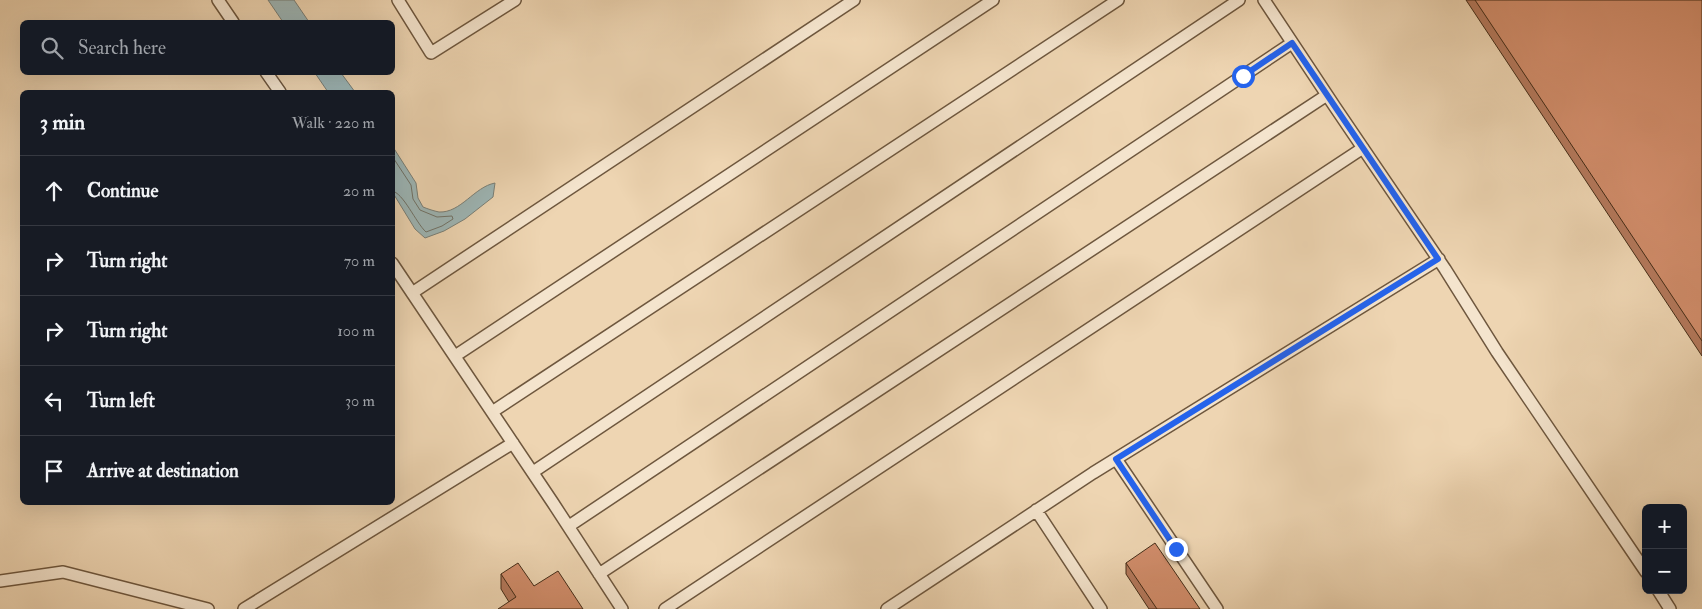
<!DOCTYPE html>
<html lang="en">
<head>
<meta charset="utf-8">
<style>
  body { margin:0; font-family:"IM FELL Double Pica",serif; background:#20242c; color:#f1f3f6 }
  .controls { position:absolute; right:15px; bottom:15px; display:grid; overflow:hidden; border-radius:8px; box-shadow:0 5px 20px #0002 }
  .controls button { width:45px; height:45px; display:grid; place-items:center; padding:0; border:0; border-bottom:1px solid #363941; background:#171b24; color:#f1f3f6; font:25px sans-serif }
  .stop { position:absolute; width:15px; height:15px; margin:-11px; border:4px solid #2563eb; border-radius:50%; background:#fff }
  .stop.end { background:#2563eb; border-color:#fff; box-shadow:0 1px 5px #0008 }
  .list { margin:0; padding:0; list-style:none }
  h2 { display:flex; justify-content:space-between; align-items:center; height:65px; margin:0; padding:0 20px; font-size:21px }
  h2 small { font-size:16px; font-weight:400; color:#9ea1a6 }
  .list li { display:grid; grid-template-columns:32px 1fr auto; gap:15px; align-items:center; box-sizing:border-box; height:70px; padding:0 20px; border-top:1px solid #363941 }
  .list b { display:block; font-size:19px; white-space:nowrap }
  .list em { font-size:16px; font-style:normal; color:#9ea1a6 }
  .icon { flex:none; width:28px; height:28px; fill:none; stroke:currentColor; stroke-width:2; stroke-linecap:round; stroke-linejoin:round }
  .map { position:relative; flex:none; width:1702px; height:609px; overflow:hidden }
  .search { position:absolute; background:#171b24; box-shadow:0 5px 20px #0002; left:20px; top:20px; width:375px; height:55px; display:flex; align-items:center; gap:12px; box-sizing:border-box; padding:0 18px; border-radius:8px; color:#9ea1a6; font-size:19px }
  .panel { position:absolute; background:#171b24; box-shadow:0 5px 20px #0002; left:20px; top:90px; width:375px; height:415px; border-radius:8px }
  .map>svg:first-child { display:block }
  .water { fill:#9db6b6; stroke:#797f77 }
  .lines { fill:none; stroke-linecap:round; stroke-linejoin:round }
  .shore { stroke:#707267; stroke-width:1 }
  .lane-casing { stroke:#6e573e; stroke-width:14 }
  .lane { stroke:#f4e4cd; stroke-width:11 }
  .wall { fill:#b4795c; stroke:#442d18 }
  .building { fill:#d18d6b; stroke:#442d18 }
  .route { stroke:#2563eb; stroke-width:6 }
</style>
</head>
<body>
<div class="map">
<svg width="1702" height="609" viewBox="0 0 1702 609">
  <rect width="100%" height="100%" fill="#eed5b2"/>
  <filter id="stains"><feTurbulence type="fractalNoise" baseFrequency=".004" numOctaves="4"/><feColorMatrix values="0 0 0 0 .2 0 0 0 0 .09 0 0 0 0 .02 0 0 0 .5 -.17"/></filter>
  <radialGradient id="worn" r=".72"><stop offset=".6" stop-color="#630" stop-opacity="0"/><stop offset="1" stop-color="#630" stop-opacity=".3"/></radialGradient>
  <path class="water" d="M268 0H294L309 22H283Z
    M315 73H341L355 92H328Z
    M393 147 416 183 418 198 423 207C428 209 434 211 439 212 461 213 474 187 495 183L493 197 465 219 444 231 425 238 415 229 393 193Z"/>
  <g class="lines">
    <path class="shore" d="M392 156 411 185 413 199 420 210 437 217 452 216 453 219 442 226 426 232C416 223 403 192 392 191"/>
    <g class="lane-casing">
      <path id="lane" d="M218 0 233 22
        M398 0 431 53 515 0
        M1264 0 1335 107 1445 269 1497 352 1646 572
        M266 72 280 92
        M392 263 553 503 622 609
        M412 293 854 0
        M455 356 993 0
        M492 412 1118 0
        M1116 459 1217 609
        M533 472 1239 0
        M1036 510 1101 609
        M569 526 1292 43
        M599 574 1327 95
        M0 581 63 572 208 609
        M1658 590 1670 609
        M244 609 513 443
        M665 609 1363 148
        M887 609 1093 473 1439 259"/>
    </g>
    <use href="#lane" class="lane"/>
  </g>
  <path class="wall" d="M1466 0H1702V356Z
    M1126 563 1200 609H1149L1126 574Z
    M501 574 534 586 509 602 501 589Z"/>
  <path class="building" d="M1475 0H1702V341Z
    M1155 543 1200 609H1157L1126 563Z
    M518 563 534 586 558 571 583 609H498L516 597 501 574Z"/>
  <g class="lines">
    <path class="route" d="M1176 549 1116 459 1438 259 1292 43 1243 76"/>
  </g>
  <rect width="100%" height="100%" filter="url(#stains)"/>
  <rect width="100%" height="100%" fill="url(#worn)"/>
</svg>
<div class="controls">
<button>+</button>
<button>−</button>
</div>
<div class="stop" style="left:1243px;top:76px"></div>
<div class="stop end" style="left:1176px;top:549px"></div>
<div class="search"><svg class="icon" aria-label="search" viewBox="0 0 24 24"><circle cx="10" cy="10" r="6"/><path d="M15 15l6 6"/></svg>Search here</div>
<section class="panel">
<h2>3 min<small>Walk · 220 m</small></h2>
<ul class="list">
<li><svg class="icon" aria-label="ahead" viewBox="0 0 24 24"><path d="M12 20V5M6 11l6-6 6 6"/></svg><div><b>Continue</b></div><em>20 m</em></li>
<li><svg class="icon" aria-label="right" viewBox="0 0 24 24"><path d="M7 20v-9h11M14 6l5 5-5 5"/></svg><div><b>Turn right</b></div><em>70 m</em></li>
<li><svg class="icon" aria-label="right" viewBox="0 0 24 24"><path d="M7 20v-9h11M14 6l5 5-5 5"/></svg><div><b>Turn right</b></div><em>100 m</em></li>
<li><svg class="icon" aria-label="left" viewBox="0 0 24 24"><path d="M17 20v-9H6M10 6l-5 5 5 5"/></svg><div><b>Turn left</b></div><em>30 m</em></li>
<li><svg class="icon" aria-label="arrive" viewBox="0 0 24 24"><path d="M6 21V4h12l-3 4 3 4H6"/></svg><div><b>Arrive at destination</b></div></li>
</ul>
</section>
</div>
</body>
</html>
